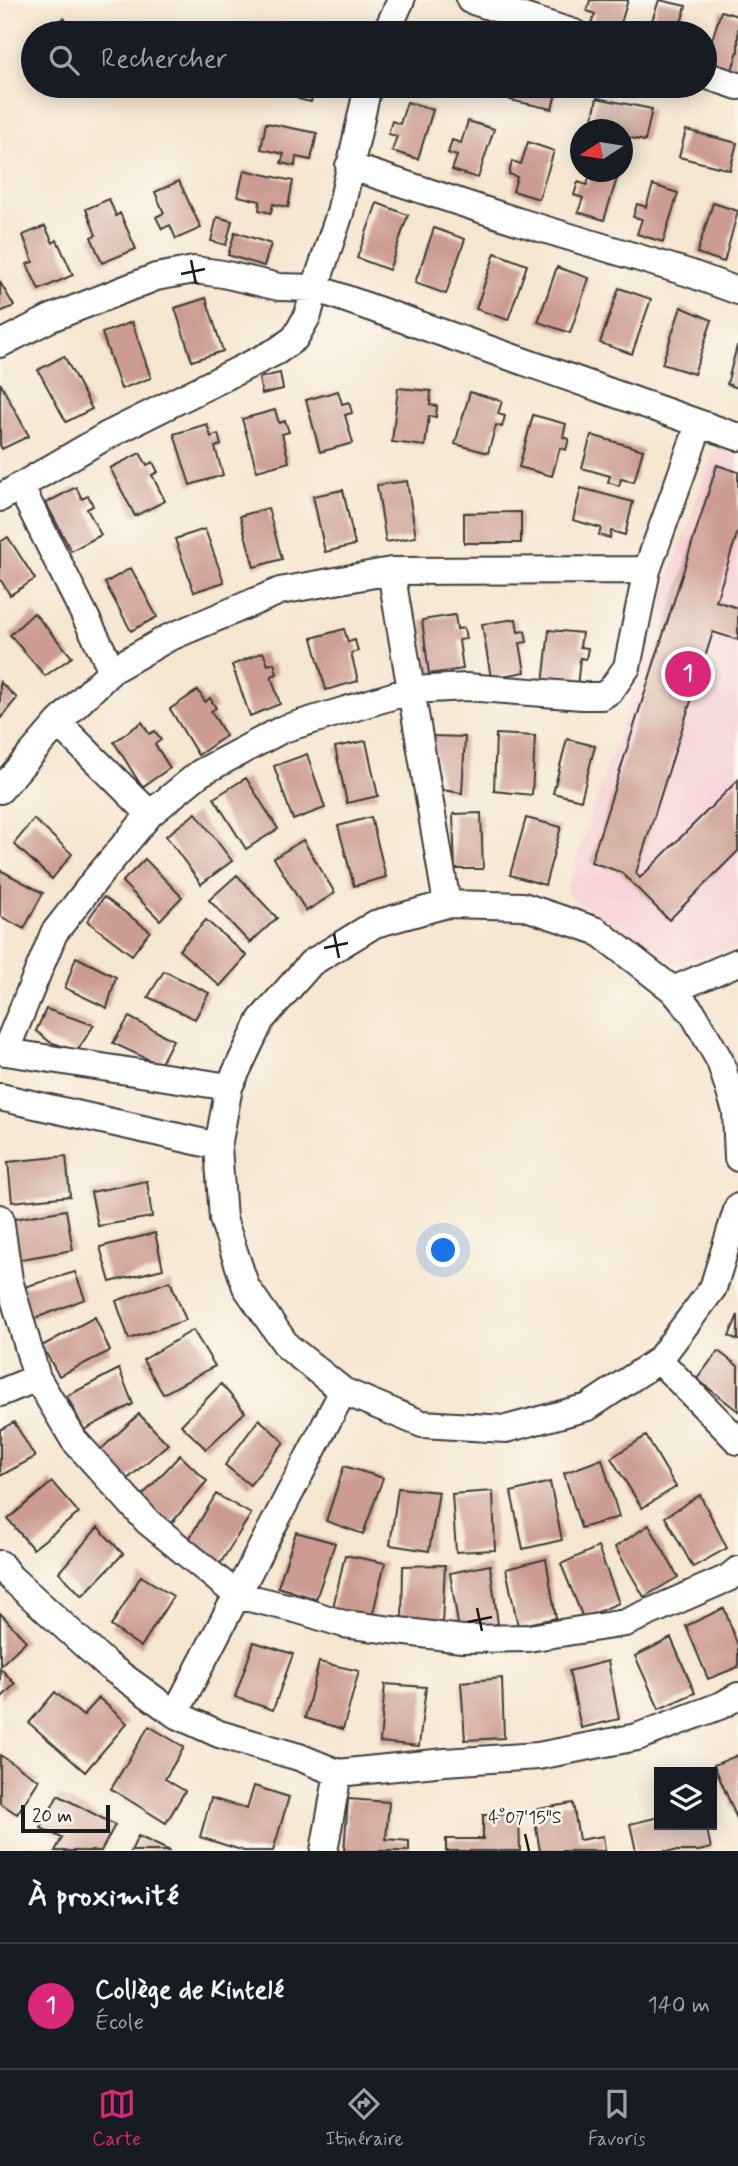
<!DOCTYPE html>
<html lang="fr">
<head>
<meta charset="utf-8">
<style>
  body { margin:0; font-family:Mynerve,sans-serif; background:#242831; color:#f1f3f6 }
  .controls { position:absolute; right:21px; bottom:21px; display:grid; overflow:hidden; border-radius:0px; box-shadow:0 4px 18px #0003 }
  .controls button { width:63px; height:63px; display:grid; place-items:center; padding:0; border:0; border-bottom:2px solid #363941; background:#171b24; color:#f1f3f6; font:35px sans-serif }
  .compass { position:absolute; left:570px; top:119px; width:63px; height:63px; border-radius:50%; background:#171b24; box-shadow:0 4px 18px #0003; rotate:258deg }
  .scale { position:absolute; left:21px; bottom:18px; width:89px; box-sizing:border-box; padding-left:7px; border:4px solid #1c1c1c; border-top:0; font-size:19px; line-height:24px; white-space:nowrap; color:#1c1c1c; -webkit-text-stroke:5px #fbf7ec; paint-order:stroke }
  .you { position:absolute; left:444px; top:1251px; width:24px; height:24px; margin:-18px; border:5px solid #fff; border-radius:50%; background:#1a73e8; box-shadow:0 0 0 10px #1a73e833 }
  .badge { display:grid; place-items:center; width:46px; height:46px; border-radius:50%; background:#db2777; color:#fff; font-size:23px; font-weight:700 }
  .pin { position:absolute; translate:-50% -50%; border:4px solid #fff; box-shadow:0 2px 7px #0006 }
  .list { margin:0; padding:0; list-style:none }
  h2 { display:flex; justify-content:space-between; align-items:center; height:91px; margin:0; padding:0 28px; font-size:30px }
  h2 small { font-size:23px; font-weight:400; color:#9ea1a6 }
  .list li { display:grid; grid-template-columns:46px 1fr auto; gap:21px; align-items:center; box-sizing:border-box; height:126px; padding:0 28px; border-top:2px solid #363941 }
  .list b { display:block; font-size:26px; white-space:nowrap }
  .list p { margin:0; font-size:23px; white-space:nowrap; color:#9ea1a6 }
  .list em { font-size:23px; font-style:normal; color:#9ea1a6 }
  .icon { flex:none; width:38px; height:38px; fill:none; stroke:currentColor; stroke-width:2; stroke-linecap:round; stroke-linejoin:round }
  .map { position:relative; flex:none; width:738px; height:1851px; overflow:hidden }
  .search { position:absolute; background:#171b24; box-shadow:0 4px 18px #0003; left:21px; right:21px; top:21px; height:77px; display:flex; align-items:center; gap:18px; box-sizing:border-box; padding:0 24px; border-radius:38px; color:#9ea1a6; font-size:26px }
  .sheet { height:217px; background:#171b24 }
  nav { display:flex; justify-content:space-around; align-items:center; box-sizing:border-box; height:98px; border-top:2px solid #363941; background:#171b24; font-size:19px; color:#9ea1a6 }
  nav a { display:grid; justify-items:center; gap:4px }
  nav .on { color:#db2777 }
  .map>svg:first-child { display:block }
  .built { fill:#f7cfd5 }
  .building { fill:#cc9c92 }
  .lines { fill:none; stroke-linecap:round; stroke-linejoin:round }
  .street-casing { stroke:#3d3a37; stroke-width:30 }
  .street { stroke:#fff; stroke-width:26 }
  .ticks { fill:none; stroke:#1c1c1c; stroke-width:2.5 }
  .ticks-label { font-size:18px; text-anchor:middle; fill:#1c1c1c; stroke:#fbf7ec; stroke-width:5; stroke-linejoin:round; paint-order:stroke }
</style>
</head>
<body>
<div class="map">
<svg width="738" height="1851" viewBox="0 0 738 1851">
  <rect width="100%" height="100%" fill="#fbf7ec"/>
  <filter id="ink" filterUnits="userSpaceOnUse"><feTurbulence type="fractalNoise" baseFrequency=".0143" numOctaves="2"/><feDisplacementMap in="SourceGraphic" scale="14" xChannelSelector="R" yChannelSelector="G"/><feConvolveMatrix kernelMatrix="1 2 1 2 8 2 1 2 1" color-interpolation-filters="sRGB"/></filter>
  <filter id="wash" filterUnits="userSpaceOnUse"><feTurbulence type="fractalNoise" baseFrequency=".00686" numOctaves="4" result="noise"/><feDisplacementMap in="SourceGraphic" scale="28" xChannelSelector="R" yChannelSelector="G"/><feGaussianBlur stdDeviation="1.57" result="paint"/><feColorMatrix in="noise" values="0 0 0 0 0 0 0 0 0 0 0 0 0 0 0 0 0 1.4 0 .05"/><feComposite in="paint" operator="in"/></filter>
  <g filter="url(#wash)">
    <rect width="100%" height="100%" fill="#f5e6d0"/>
    <path class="built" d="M714 448 738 456V947L673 963 565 893Z"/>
    <g id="blocks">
      <path class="building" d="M590 0H628L618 33H604L589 28 595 14 587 11Z
        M659 0 686 6 678 33H648Z
        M721 11 738 16V51L732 70 705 62Z
        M64 18 75 33H47L45 31Z
        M285 86H330L328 96 313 93 311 102 298 99 300 90Z
        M500 86H558L552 109 510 100 511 93 499 90Z
        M597 98 652 109 645 141 622 136V130H603L604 124 592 122Z
        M407 102 433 110 418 159 392 151 397 136 388 134 392 121 400 124Z
        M468 121 494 129 478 178 452 170 457 156 448 153 452 140 461 143Z
        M266 123 317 133 311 160 296 157 295 166 281 163 284 154 261 149Z
        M686 130 737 143 730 170 679 157Z
        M528 142 554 151 539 199 513 191 517 177 509 174 512 161 521 164Z
        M244 170 293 181 288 207 273 204 271 213 259 210 260 201 238 196Z
        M591 172H619L604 220 578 212 583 198 574 195 578 182 587 185Z
        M179 181 201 228 176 239 170 225 162 229 156 217 164 213 155 192Z
        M653 185 678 193 663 242 637 234 642 219 633 217 637 204 646 207Z
        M109 199 116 216 120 213 136 249 102 263 91 237 96 235 86 209Z
        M377 203 408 215 389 270 357 258Z
        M713 203 738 211 724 262 697 253Z
        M217 217 232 221 226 245 211 241Z
        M45 226 53 243 57 240 73 275 39 290 27 264 33 262 23 235Z
        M434 228 465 239 446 294 415 283Z
        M235 232 271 244 264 266 228 255Z
        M495 253 527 265 508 320 476 309Z
        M557 267 589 278 570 333 538 322Z
        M0 282 14 306 0 312Z
        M619 288 651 299 632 354 600 343Z
        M206 298 223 351 192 361 175 308Z
        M681 307 712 320 694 374 662 364Z
        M132 322 151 378 121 389 102 333Z
        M737 346H738V388L727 384Z
        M64 356 92 409 66 422 38 370Z
        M280 373 283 389 262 394 259 378Z
        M0 383 29 436 2 449 0 445Z
        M398 388 431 391 430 405 437 406 436 417 429 416 425 446 392 442Z
        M338 391 342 404 349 402 352 413 345 415 353 443 320 452 306 400Z
        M470 392 502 401 498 414 505 416 502 427 496 425 488 453 455 444Z
        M275 410 279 423 285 421 289 432 282 434 289 462 257 471 242 419Z
        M533 415 566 424 563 437 569 439 566 450 560 448 552 476 519 467Z
        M207 424 211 437 218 434 221 445 215 447 223 475 190 485 174 434Z
        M591 435 643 450 634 482 621 479 619 486 608 482 610 476 582 468Z
        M140 453 147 465 153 462 158 472 152 475 165 501 135 516 110 468Z
        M717 465 738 472V531L716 601 738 608V640L713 632 636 873 640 878 738 780V851L669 920 621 872 591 862Z
        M407 481 416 537 386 542 377 485Z
        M76 487 82 499 88 496 90 499 93 506 87 509 101 535 71 551 46 503Z
        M581 488 633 502 625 535 611 531 610 538 599 535 601 528 573 520Z
        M343 490 355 545 325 552 313 496Z
        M268 508 282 559 254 567 240 516Z
        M521 512V543H464V513Z
        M205 529 224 582 194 592 175 539Z
        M8 537 35 579 10 595 0 579V542Z
        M131 568 157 617 131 631 105 583Z
        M34 613 72 657 45 676 10 635Z
        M455 615 457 629 464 628 466 639 459 640 463 669 429 674 422 620Z
        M516 619 518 632 525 631 527 642 520 643 525 672 491 678 482 624Z
        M344 629 348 642 355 640 358 651 351 653 358 681 326 690 312 638Z
        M549 630 582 633 580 647 588 648 586 659 580 658 577 688 543 684Z
        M263 652 268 665 274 663 277 674 271 676 280 704 250 716 232 665Z
        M0 682 17 698 0 719Z
        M198 690 205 702 210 698 216 708 211 711 226 736 198 755 170 709Z
        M142 722 149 734 155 731 161 740 155 744 170 768 142 787 114 742Z
        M496 734 535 736 532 795 494 791Z
        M432 736 465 737 462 793 442 790Z
        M567 739 595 746 581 800 553 793Z
        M366 741 378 796 347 803 335 747Z
        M307 754 325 808 293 820 274 766Z
        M246 778 278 829 246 849 214 798Z
        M196 813 232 861 201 884 166 836Z
        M481 813 483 869H455L453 814Z
        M371 817 386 877 354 886 338 826Z
        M526 818 561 827 545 885 510 875Z
        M34 819 72 854 52 879 14 844Z
        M303 840 335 893 306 911 274 858Z
        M145 859 182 897 160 920 122 882Z
        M0 870 43 893 24 929 0 916Z
        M237 875 277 918 250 943 209 900Z
        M104 897 150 931 132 955 87 921Z
        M206 920 247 956 220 986 179 950Z
        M76 957 116 977 107 1008 65 988Z
        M164 971 209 993 195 1019 148 997Z
        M46 1009 94 1025 77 1051 50 1042 36 1031Z
        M129 1017 173 1040 160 1065 113 1043Z
        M66 1156 70 1196 12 1202 8 1162Z
        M147 1181 152 1217 98 1226 91 1192Z
        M66 1210 73 1250 16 1260 8 1220Z
        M155 1233 163 1269 110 1282 100 1247Z
        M75 1272 85 1299 31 1320 21 1288Z
        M170 1281 186 1320 129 1339 116 1301Z
        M738 1315V1340L729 1336Z
        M95 1317 110 1351 59 1376 42 1346Z
        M193 1330 215 1366 163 1394 143 1360Z
        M718 1351 738 1366V1411L697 1379Z
        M119 1369 133 1404 84 1430 67 1396Z
        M221 1384 245 1412 206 1449 181 1425Z
        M139 1414 168 1444 123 1483 97 1453Z
        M259 1419 284 1442 250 1485 225 1465Z
        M14 1422 35 1457 0 1476V1430Z
        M646 1436 676 1487 642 1508 611 1458Z
        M180 1455 207 1481 170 1525 140 1498Z
        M602 1459 619 1517 581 1528 564 1473Z
        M344 1466 383 1478 363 1534 326 1521Z
        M52 1482 79 1513 33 1549 8 1519Z
        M550 1482 562 1540 523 1549 511 1492Z
        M398 1488 439 1492 429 1551 390 1545Z
        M493 1491 495 1550 456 1552 452 1494Z
        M216 1494 251 1514 220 1564 186 1544Z
        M700 1495 727 1548 693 1567 665 1517Z
        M649 1525 678 1577 644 1597 615 1547Z
        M98 1527 123 1554 82 1596 59 1572Z
        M296 1532 335 1543 316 1599 278 1587Z
        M598 1547 619 1603 583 1618 561 1564Z
        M345 1555 385 1563 371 1621 332 1612Z
        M546 1559 556 1618 518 1626 506 1569Z
        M445 1565 442 1625 402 1624 403 1566Z
        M490 1565 498 1624 459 1631 450 1573Z
        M141 1576 173 1596 141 1647 111 1626Z
        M724 1608 738 1646V1667L708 1679 686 1626Z
        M0 1613 26 1641 0 1666Z
        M671 1638 695 1693 659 1709 635 1656Z
        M254 1642 293 1654 273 1710 235 1697Z
        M608 1661 619 1719 581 1728 569 1671Z
        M319 1662 359 1671 343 1729 305 1718Z
        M0 1668 15 1684 0 1699Z
        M502 1678 504 1738 465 1740 461 1682Z
        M385 1684 426 1687 419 1746 380 1742Z
        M55 1692 83 1716 99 1698 127 1723 85 1772 29 1723Z
        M149 1726 184 1747 165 1779 185 1791 166 1823 111 1789Z
        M0 1755 39 1780 17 1814 0 1803Z
        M738 1755V1821L714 1765Z
        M254 1786 289 1797 273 1851H244L200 1837 211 1798 247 1809Z
        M58 1795 115 1825 101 1851H55L62 1838 41 1828Z
        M348 1799 389 1802 386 1839 409 1841V1851H344Z
        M573 1803 579 1840 603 1836 605 1851H540L533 1810Z
        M483 1815H519L520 1851H446V1839H483Z
        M659 1817V1825H706L711 1848 699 1851H636L630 1824Z
        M138 1836 170 1851H131Z"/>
    </g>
  </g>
  <g filter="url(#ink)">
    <use href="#blocks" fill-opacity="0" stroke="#3d3a37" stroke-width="2"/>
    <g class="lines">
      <g class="street-casing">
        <path id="street" d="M470 0 574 33
          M386 33 401 0
          M705 75 738 86
          M349 166 517 221 689 273 738 291
          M0 344 51 318 156 277 194 270 223 274 279 287 315 288 738 437
          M20 486 112 670
          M0 498 106 436 277 351 295 338 308 315 315 288 340 213 368 86
          M391 571 447 904
          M58 723 150 814
          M0 790 58 723 112 670 168 638 280 591 391 571 647 570
          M673 990 738 962
          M0 1051 229 1087
          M5 1052 54 933 99 875 150 814 200 773 283 729 412 690 466 687 582 696H602L611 690 627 667 647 570 699 425
          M0 1097 218 1146
          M738 1158 736 1111 720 1061 694 1015 673 990 597 931 523 906 447 904 375 924 311 963 261 1020 229 1087 218 1146 223 1219 246 1287 287 1346 343 1391 422 1424 506 1429 588 1407 659 1360 713 1288 738 1207
          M0 1218 9 1280 37 1378 74 1440 148 1522 237 1595 299 1610 344 1624 462 1639 528 1638 625 1623 728 1578 738 1570
          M659 1360 738 1441
          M0 1393 37 1378
          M0 1564 10 1577 107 1665 175 1714 219 1734 299 1757 338 1773 445 1762 538 1756 637 1737 722 1705 738 1696
          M175 1714 343 1391
          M324 1851 338 1773"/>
      </g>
      <use href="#street" class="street"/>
    </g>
  </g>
  <path class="ticks" d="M191 260 196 284M181 274 205 269M334 934 339 958M324 948 348 943M477 1608 482 1631M468 1622 492 1617M525 1834 529 1851"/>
  <g class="ticks-label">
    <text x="525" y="1823">4°07'15"S</text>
  </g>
</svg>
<div class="controls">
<button><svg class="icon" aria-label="layers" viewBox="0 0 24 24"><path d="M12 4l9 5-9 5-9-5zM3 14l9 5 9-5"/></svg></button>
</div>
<svg class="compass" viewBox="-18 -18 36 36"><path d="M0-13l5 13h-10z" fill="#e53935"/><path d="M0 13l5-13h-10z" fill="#9ea1a6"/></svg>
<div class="scale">20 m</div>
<div class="you"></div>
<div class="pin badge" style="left:688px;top:674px">1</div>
<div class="search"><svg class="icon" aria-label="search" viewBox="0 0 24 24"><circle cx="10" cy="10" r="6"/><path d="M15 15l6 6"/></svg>Rechercher</div>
</div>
<section class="sheet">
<h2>À proximité<small></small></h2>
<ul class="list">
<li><span class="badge">1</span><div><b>Collège de Kintelé</b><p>École</p></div><em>140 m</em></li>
</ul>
</section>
<nav>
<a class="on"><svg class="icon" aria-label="map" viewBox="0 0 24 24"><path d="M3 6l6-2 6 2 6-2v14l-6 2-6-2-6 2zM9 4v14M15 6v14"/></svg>Carte</a>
<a><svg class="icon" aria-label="directions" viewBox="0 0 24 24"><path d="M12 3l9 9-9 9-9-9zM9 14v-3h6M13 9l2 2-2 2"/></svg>Itinéraire</a>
<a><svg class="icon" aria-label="saved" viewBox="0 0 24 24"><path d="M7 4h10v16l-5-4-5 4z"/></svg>Favoris</a>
</nav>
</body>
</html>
